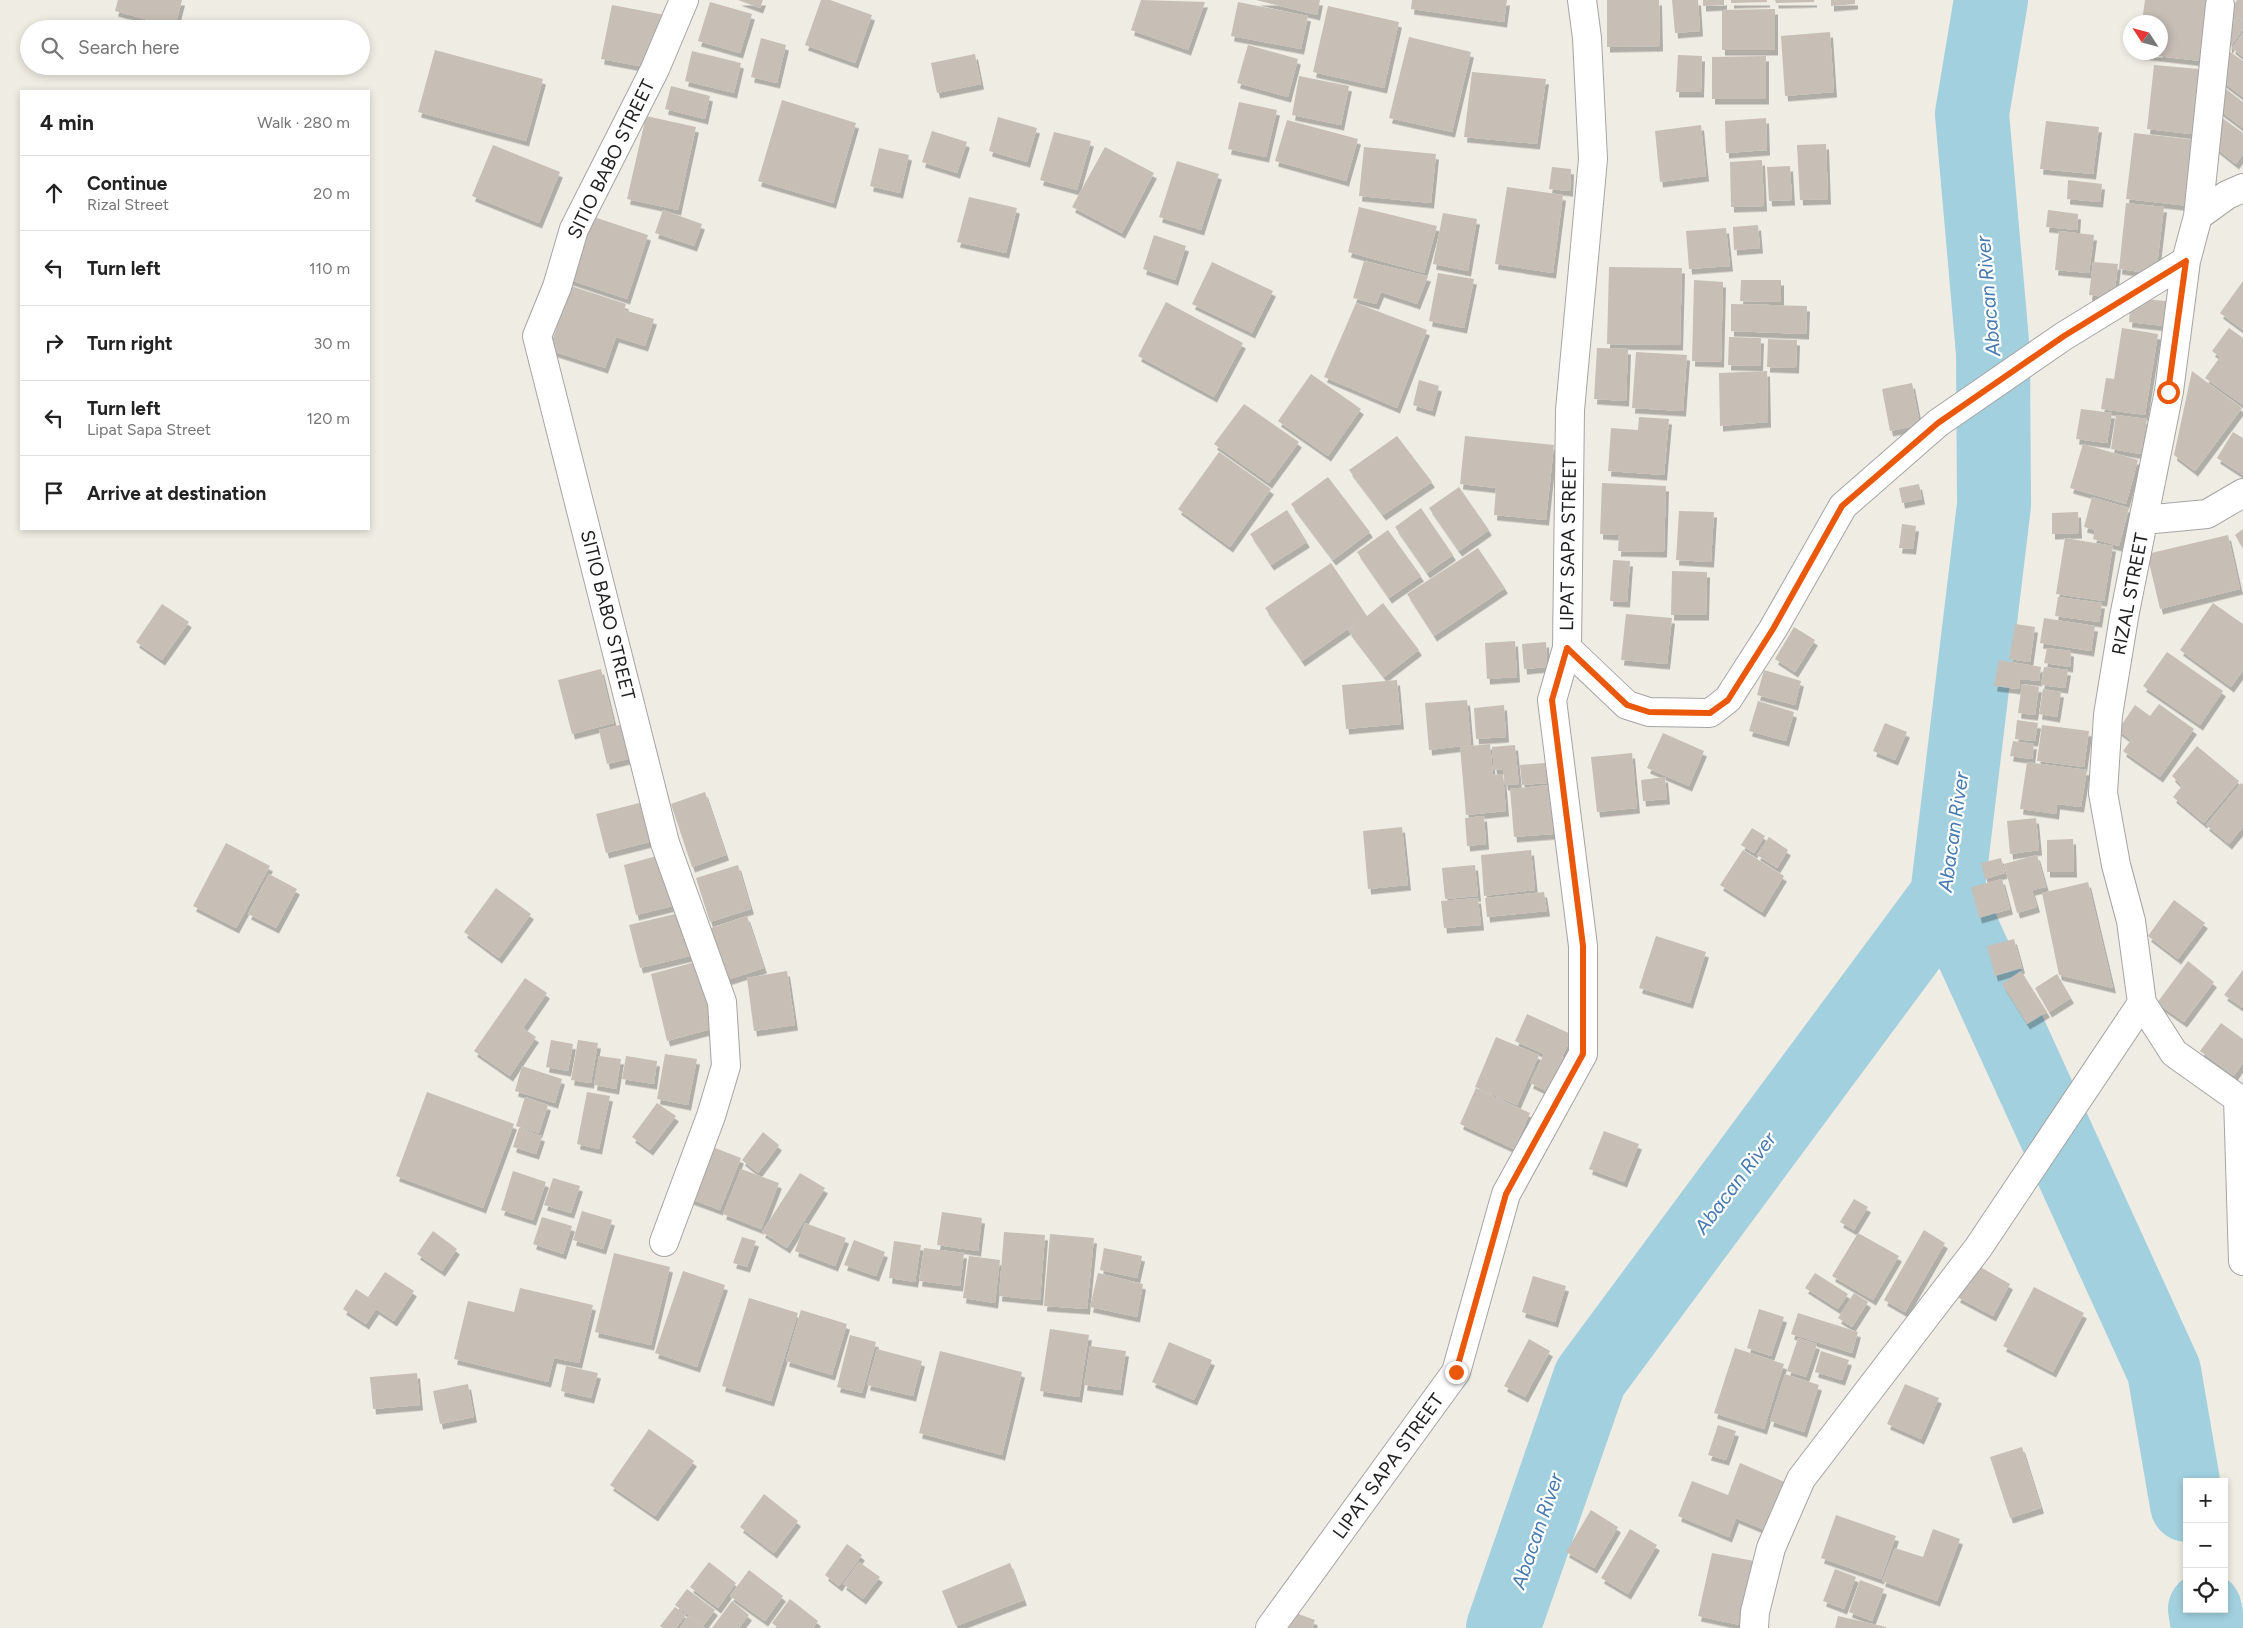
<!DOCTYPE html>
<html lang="en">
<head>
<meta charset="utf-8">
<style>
  body { margin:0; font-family:Figtree,sans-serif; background:#f6f6f6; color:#222 }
  .controls { position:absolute; right:15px; bottom:15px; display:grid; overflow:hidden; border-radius:0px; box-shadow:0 2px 8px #0003 }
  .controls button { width:45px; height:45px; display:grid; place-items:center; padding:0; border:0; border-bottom:1px solid #e0e0e0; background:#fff; color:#222; font:25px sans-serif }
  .compass { position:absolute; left:2123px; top:15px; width:45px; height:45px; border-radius:50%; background:#fff; box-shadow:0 2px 8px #0003; rotate:306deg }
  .stop { position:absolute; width:15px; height:15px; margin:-11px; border:4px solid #ea580c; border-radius:50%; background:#fff }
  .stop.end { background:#ea580c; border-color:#fff; box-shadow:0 1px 5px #0008 }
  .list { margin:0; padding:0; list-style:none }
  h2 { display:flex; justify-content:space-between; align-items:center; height:65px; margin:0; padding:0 20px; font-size:21px }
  h2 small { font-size:16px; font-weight:400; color:#767676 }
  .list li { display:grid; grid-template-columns:32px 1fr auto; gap:15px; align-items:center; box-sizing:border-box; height:75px; padding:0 20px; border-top:1px solid #e0e0e0 }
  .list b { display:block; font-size:19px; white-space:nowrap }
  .list p { margin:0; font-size:16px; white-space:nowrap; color:#767676 }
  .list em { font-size:16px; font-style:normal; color:#767676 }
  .icon { flex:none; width:28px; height:28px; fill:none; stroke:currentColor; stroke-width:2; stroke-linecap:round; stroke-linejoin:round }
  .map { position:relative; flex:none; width:2243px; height:1628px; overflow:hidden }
  .search { position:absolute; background:#fff; box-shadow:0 2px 8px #0003; left:20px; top:20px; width:350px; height:55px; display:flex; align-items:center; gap:12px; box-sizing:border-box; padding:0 18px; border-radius:28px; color:#767676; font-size:19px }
  .panel { position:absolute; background:#fff; box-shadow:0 2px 8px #0003; left:20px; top:90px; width:350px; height:440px; border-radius:0px }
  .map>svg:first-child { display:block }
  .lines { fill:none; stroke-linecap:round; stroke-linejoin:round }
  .river { stroke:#a2d0df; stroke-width:74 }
  .building { fill:#c7beb6; filter:url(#shadow) }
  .minor-casing { stroke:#a5a5a5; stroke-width:30 }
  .minor { stroke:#fff; stroke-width:28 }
  .route { stroke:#ea580c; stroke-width:6 }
  .labels { text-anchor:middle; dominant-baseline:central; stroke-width:4.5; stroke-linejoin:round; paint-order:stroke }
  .street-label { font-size:19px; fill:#1e1e1e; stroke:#fff }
  .water-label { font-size:20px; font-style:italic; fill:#4779b1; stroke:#fff }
</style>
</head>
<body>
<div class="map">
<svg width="2243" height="1628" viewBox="0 0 2243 1628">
  <defs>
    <filter id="shadow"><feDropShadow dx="3" dy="5.5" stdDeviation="0" flood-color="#0004"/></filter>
  </defs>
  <rect width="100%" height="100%" fill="#efece3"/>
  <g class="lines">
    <path class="river" d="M1947 896 2164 1371 2187 1505
      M2205 1609 2208 1628
      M1503 1628 1590 1378 1947 896 1994 505 1993 353 1972 114 1991 0"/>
  </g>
  <path class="building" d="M118 0H182L175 27 115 11Z
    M738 0H763L760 8Z
    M821 0H830L872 15 855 63 805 45Z
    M1141 0 1205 2 1188 50 1131 30Z
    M1256 0H1320L1317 15Z
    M1412 0H1507L1504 22 1411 9Z
    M1607 0H1659L1660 46 1607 47Z
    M1672 0H1698L1700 31 1675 33Z
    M1703 0H1724V5L1703 6Z
    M1731 0H1767V2L1731 3Z
    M1775 0H1814V2L1776 3Z
    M1831 0H1855V4L1831 6Z
    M2145 0H2208L2201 61 2139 54V52H2160V22H2142Z
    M2237 0H2243V22L2229 12Z
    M710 2 752 14 740 53 698 41Z
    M1238 2 1308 16 1301 49 1231 36Z
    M612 5 665 15 655 69 601 59Z
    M1328 6 1399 22 1384 88 1313 72Z
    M1775 9V50H1722V10Z
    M2227 12 2243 24V29L2229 49Z
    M1830 32 1834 92 1785 96 1781 36Z
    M2243 33V57L2232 48Z
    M1409 37 1471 52 1452 132 1389 118Z
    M761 38 786 45 777 83 751 77Z
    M1248 45 1298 59 1288 97 1237 83Z
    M2226 49 2243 61V97L2219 79Z
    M435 50 543 79 526 141 418 112Z
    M692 51 741 63 734 93 685 81Z
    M975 54 981 84 937 93 931 63Z
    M1678 55 1702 56 1701 92H1676Z
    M1766 56V99H1712V57Z
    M2154 65 2199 69 2191 134 2147 129Z
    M1472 72 1546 79 1537 144 1464 137Z
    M1299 76 1349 86 1341 125 1292 115Z
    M2218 83 2243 102V128L2215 107Z
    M671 86 710 96 705 119 665 109Z
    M782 100 856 123 833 203 758 181Z
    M1239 102 1277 110 1266 157 1228 149Z
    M2214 112 2243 133V154L2236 164 2211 144Z
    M646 116 696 127 678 210 627 199Z
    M998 117 1037 128 1027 162 989 151Z
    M1766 118 1767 150 1726 153 1725 121Z
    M1287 120 1358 139 1346 181 1275 161Z
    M2046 121 2099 127 2093 174 2040 169Z
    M1701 125 1706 176 1660 182 1655 131Z
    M932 131 967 142 957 173 922 162Z
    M1054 132 1091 141 1077 190 1040 180Z
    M2134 133 2196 140 2189 206 2126 199Z
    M1826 144 1828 199 1800 200 1797 145Z
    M493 145 560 172 539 223 472 196Z
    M1105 147 1154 173 1122 233 1072 207Z
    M1364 147 1436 154 1431 203 1359 196Z
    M879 148 909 155 900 193 870 186Z
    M1762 160 1764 206 1731 207 1730 162Z
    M1177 161 1219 174 1201 230 1159 217Z
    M1790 166 1792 200 1769 201 1767 167Z
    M1552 167 1571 169 1570 191 1549 189Z
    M2068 180 2102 184 2100 202 2067 199Z
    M1507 187 1563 195 1553 273 1495 264Z
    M969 197 1017 208 1006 253 957 242Z
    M2126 203 2164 207 2156 274 2119 269Z
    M1359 207 1437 226 1424 273 1348 252Z
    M663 210 702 224 694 246 655 233Z
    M2048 210 2078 214 2077 230 2046 227Z
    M1443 213 1477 219 1468 271 1433 264Z
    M588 215 648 235 627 299 567 279Z
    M1758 225 1760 248 1734 250 1733 227Z
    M1726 228 1730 266 1689 269 1686 231Z
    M2059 231 2094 235 2089 273 2055 270Z
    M1154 235 1186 246 1175 280 1143 269Z
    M1364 261 1428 276 1417 304 1381 292 1376 304 1353 298Z
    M1212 262 1273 291 1252 333 1192 304Z
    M2093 262 2118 264 2114 298 2089 295Z
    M1609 267 1682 268 1680 345 1607 344Z
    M1438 273 1474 279 1464 328 1429 321Z
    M1694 280 1723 282 1721 362 1692 361Z
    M1741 280H1781V302L1740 301Z
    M2243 281V330L2220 313Z
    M571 286 626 304 624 310 654 319 645 346 616 337 605 368 549 350Z
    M2131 298 2166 301 2164 326 2129 322Z
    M1166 302 1243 343 1214 397 1138 356Z
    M1356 303 1427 330 1397 408 1324 377Z
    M1731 304 1807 306 1806 334 1731 331Z
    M2122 328 2158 334 2145 415 2101 409 2106 378 2114 379Z
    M2229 328 2243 338V405L2205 378 2220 357 2212 351Z
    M1729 337 1761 338 1760 366 1728 365Z
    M1768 339 1797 340 1796 368 1767 367Z
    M1597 348 1628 349 1626 401 1594 399Z
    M1636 352 1687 355 1683 411 1632 408Z
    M1767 371 1768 422 1720 426 1719 373Z
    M2192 371 2242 408 2195 471 2174 455Z
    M1311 374 1361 409 1328 456 1278 421Z
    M1419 380 1439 386 1432 411 1413 405Z
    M1912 383 1920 425 1890 431 1882 389Z
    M1244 404 1299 442 1269 483 1214 444Z
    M2081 409 2112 413 2107 443 2076 439Z
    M2116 415 2147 419 2141 454 2111 449Z
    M1639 417 1669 419 1664 475 1608 471 1611 428 1638 430Z
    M2233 432 2243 438V475L2217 458Z
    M1397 436 1432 482 1383 515 1349 470Z
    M1465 436 1554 445 1546 520 1494 515 1496 488 1460 484Z
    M2083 444 2138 460 2126 504 2070 488Z
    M1219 452 1271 489 1230 547 1178 509Z
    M1328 477 1370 532 1333 560 1291 504Z
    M1602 483 1666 486 1664 552 1618 551 1619 535 1600 534Z
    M1919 484 1922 499 1902 503 1899 488Z
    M1459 487 1489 530 1459 551 1429 508Z
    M2092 497 2129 508 2119 546 2093 539 2095 530 2084 527Z
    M1421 508 1453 555 1427 573 1395 527Z
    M1287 510 1307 542 1271 565 1250 534Z
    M1679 511 1714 512 1711 562 1676 560Z
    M2078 512 2079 533 2052 534V513Z
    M1902 524 1916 526 1913 549 1899 548Z
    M2243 529V548L2235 535Z
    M1388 530 1421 576 1389 598 1357 552Z
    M2228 535 2240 589 2160 609 2147 554Z
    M2065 538 2113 546 2104 601 2056 594Z
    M1478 548 1505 588 1434 636 1407 594Z
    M1613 560 1630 561 1627 602 1610 601Z
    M1331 563 1367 616 1383 603 1419 650 1384 677 1348 630 1365 617 1302 661 1265 608Z
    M1672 571 1707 572 1706 615H1671Z
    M2058 597 2102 603 2099 622 2055 616Z
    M2213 603 2243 624V670L2231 687 2180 650Z
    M162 604 189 622 162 660 136 642Z
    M1626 614 1672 618 1667 664 1621 660Z
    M2044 618 2095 626 2091 651 2040 643Z
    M2015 624 2035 627 2030 662 2009 659Z
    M1794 627 1815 640 1795 672 1775 659Z
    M1515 641 1517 677 1487 679 1485 643Z
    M1546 642 1547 667 1524 669 1522 644Z
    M2047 648 2071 651 2070 667 2044 663Z
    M2167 652 2223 691 2200 725 2143 686Z
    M1999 660 2041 667 2039 681 2020 679 2019 689 1994 686Z
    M2044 667 2068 670 2065 688 2041 685Z
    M601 669 614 723 572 734 558 680Z
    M1764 670 1801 681 1795 705 1757 695Z
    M1397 680 1401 724 1346 729 1342 685Z
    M2022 684 2039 687 2035 715 2018 713Z
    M2043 689 2061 692 2057 717 2039 714Z
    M1467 700 1471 745 1429 750 1425 703Z
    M1758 701 1794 712 1786 741 1749 731Z
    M2159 704 2194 729 2160 777 2123 751 2131 740 2118 730 2135 705 2150 716Z
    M1504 705 1506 737 1476 739 1474 708Z
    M2017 720 2038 723 2035 741 2015 739Z
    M628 723 636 757 607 764 599 730Z
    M1885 723 1907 732 1895 760 1873 751Z
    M2042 725 2089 731 2084 767 2037 761Z
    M1663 733 1704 751 1689 786 1647 768Z
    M2013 741 2034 744 2032 759 2010 756Z
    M1490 744 1493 775 1503 774 1506 811 1466 815 1460 747Z
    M1515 745 1519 784 1505 785 1503 769 1494 770 1492 747Z
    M2197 746 2239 781 2204 823 2173 797 2182 786 2172 776Z
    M1632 753 1637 808 1597 812 1591 757Z
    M2027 762 2087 770 2081 807 2057 804 2056 814 2020 809Z
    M1545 763 1547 783 1522 785 1520 765Z
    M1665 777 1667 799 1643 801 1641 780Z
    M2241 783 2243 785V827L2229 844 2206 825Z
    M1549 785 1553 834 1514 837 1510 789Z
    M705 792 726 855 692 867 671 804Z
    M647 801 657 840 606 853 596 814Z
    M1484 816 1486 844 1467 846 1465 818Z
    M2036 818 2039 850 2010 854 2007 821Z
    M1402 827 1408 885 1368 889 1363 831Z
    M1752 828 1765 836 1754 853 1741 845Z
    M1769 837 1788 850 1777 868 1757 855Z
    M2073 839 2074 872H2047V840Z
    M226 843 270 866 236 928 193 906Z
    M1531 850 1535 890 1484 896 1481 855Z
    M1743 850 1784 876 1762 912 1720 885Z
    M664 854 677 905 636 915 624 865Z
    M2037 855 2046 887 2032 890 2037 907 2017 913 2004 864Z
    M2001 858 2005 873 1985 879 1981 863Z
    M738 865 751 909 710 922 696 878Z
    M1475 865 1478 896 1445 899 1442 868Z
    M269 874 297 889 276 928 248 914Z
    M2002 879 2010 909 1979 918 1971 887Z
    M2088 882 2113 988 2059 975 2042 893Z
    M496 888 531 914 499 958 464 932Z
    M1544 892 1547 911 1487 917 1485 898Z
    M1478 898 1481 925 1444 928 1441 901Z
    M2174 900 2205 923 2178 959 2148 936Z
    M679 913 690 956 640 968 629 925Z
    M747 916 764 968 724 981 708 929Z
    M1656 936 1706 952 1690 1003 1639 988Z
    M2014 939 2022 968 1995 976 1987 946Z
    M699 961 715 1028 667 1041 651 974Z
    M2188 961 2214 982 2184 1022 2157 1003Z
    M2243 970V1008L2224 995Z
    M787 971 795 1025 754 1031 747 978Z
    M2021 971 2047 1012 2027 1024 2002 984Z
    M2057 974 2071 998 2049 1012 2035 988Z
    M525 978 547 993 523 1028 536 1037 510 1076 474 1051Z
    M1527 1014 1573 1035 1562 1057 1567 1059 1551 1093 1530 1083 1544 1054 1515 1041Z
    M2221 1023 2243 1039V1063L2234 1076 2200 1051Z
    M1496 1037 1539 1055 1517 1105 1475 1087Z
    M551 1040 573 1044 568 1071 546 1067Z
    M578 1040 598 1043 591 1083 571 1080Z
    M665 1054 697 1059 688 1105 657 1099Z
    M599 1056 621 1059 616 1089 594 1085Z
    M626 1056 657 1061 654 1084 622 1079Z
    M522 1066 562 1079 555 1103 515 1091Z
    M1476 1088 1530 1113 1514 1149 1460 1124Z
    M427 1092 514 1124 483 1208 396 1176Z
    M587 1092 610 1096 599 1149 577 1144Z
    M525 1097 548 1105 539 1133 516 1126Z
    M657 1103 676 1116 650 1150 632 1137Z
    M519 1128 542 1136 536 1154 513 1147Z
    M1604 1131 1639 1144 1624 1182 1589 1169Z
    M763 1132 779 1145 758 1173 742 1160Z
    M702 1143 741 1158 720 1210 682 1196Z
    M741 1169 779 1183 761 1229 723 1214Z
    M513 1171 546 1182 533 1220 501 1210Z
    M800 1173 825 1188 787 1248 762 1232Z
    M553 1178 580 1186 571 1213 544 1205Z
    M1854 1199 1868 1207 1854 1230 1840 1222Z
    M582 1211 612 1220 603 1249 573 1240Z
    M942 1212 982 1218 978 1251 937 1245Z
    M542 1217 572 1226 563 1254 533 1244Z
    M805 1223 846 1238 835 1266 795 1251Z
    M1924 1230 1945 1243 1905 1312 1884 1300Z
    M433 1231 457 1249 442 1271 417 1254Z
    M1004 1232 1045 1235 1040 1300 999 1296Z
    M1858 1233 1899 1256 1873 1300 1832 1276Z
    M1050 1234 1094 1238 1087 1309 1044 1306Z
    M742 1237 756 1241 747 1267 733 1263Z
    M854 1240 885 1252 876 1276 844 1265Z
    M894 1241 921 1245 915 1282 889 1278Z
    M924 1248 964 1253 960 1286 919 1281Z
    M1104 1248 1142 1256 1137 1278 1100 1270Z
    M614 1253 670 1267 651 1345 595 1332Z
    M969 1256 1000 1260 995 1303 963 1298Z
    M1975 1264 2010 1284 1993 1316 1957 1297Z
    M683 1271 725 1285 697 1367 655 1353Z
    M385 1272 414 1291 394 1321 376 1309 366 1324 343 1309 356 1289 368 1297Z
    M1098 1273 1143 1284 1137 1317 1090 1307Z
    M1815 1273 1848 1294 1838 1309 1805 1288Z
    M1533 1276 1566 1286 1555 1322 1522 1312Z
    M2034 1287 2084 1313 2053 1372 2003 1346Z
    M520 1288 593 1305 579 1363 554 1358 548 1382 454 1359 468 1301 514 1312Z
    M1854 1293 1868 1302 1852 1327 1838 1318Z
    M749 1298 798 1313 771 1401 722 1386Z
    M1759 1309 1784 1317 1771 1356 1747 1348Z
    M801 1310 847 1324 832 1375 786 1361Z
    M1798 1313 1858 1332 1852 1353 1791 1334Z
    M1050 1329 1089 1335 1079 1397 1040 1391Z
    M850 1335 876 1342 862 1393 837 1387Z
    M1798 1338 1817 1344 1806 1377 1787 1371Z
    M1529 1339 1550 1351 1525 1397 1504 1386Z
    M1169 1342 1212 1360 1194 1400 1152 1382Z
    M1090 1346 1126 1351 1120 1390 1084 1385Z
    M1735 1348 1784 1364 1764 1429 1714 1413Z
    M877 1349 922 1361 913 1396 867 1385Z
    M940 1351 1022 1372 1002 1455 919 1433Z
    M1821 1351 1849 1360 1842 1380 1815 1372Z
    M566 1366 598 1373 591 1398 561 1391Z
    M417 1373 420 1405 373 1409 370 1377Z
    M1785 1374 1819 1385 1804 1432 1770 1421Z
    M468 1384 474 1417 440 1424 433 1391Z
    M1905 1384 1939 1398 1921 1439 1887 1424Z
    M1718 1425 1736 1431 1726 1460 1708 1455Z
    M649 1429 694 1461 655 1516 610 1485Z
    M2022 1447 2041 1508 2010 1518 1990 1457Z
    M1740 1463 1787 1483 1767 1531 1736 1518 1729 1537 1678 1516 1692 1481 1728 1495Z
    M764 1494 798 1521 774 1553 740 1527Z
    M1591 1510 1618 1527 1594 1568 1566 1552Z
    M1836 1515 1896 1536 1881 1579 1821 1558Z
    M1630 1529 1657 1545 1628 1594 1601 1578Z
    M1933 1529 1960 1539 1937 1601 1882 1581 1895 1548 1923 1557Z
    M847 1544 862 1555 839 1586 825 1575Z
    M1712 1553 1754 1561 1740 1625 1698 1616Z
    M709 1562 736 1583 718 1608 690 1587Z
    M859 1562 880 1577 863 1599 843 1584Z
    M1010 1563 1024 1600 956 1626 942 1591Z
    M1835 1569 1856 1577 1844 1609 1823 1601Z
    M749 1570 783 1596 765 1621 730 1596Z
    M1860 1580 1884 1589 1872 1621 1849 1612Z
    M687 1589 715 1610 703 1626 675 1605Z
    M790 1599 818 1621 813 1628H779L772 1623Z
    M732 1601 749 1615 739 1628H712Z
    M675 1607 686 1615 676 1628H663L660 1626Z
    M1293 1612 1315 1620 1312 1628H1287Z
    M688 1616 702 1626 705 1628H680Z
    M1838 1616 1886 1627V1628H1835Z"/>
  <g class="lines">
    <g class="minor-casing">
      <path id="minor" d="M2198 216 2220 5
        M2144 520 2207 514 2243 493
        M1567 648 1627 705 1649 712 1710 713 1728 699 1773 629 1843 506 1938 423 2064 336 2186 261
        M2142 1003 2174 1053 2243 1102
        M2238 1098 2243 1261
        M664 1242 711 1116 726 1066 722 1002 665 843 537 336 557 287 574 229 655 69 684 0
        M1270 1628 1456 1372 1506 1194 1583 1054V946L1552 700 1567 648 1570 410 1593 159 1587 38 1582 0
        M1754 1628 1755 1612 1771 1548 1801 1479 1978 1248 2142 1003 2131 921 2116 865 2103 793 2108 715 2124 617 2169 391 2186 261 2198 216 2227 195 2243 188"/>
    </g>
    <use href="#minor" class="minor"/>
  </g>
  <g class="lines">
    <path class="route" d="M1456 1372 1506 1194 1583 1054V946L1552 700 1567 648 1627 705 1649 712 1710 713 1728 700 1773 629 1842 506 1938 423 2064 336 2186 261 2168 392"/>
  </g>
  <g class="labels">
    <g class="street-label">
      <text transform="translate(611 159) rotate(-64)">SITIO BABO STREET</text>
      <text transform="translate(1568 544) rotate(-89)">LIPAT SAPA STREET</text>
      <text transform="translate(2130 594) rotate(-79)">RIZAL STREET</text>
      <text transform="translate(608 615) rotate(76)">SITIO BABO STREET</text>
      <text transform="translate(1388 1466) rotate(-54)">LIPAT SAPA STREET</text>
    </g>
    <g class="water-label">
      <text transform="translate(1988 296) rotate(-95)">Abacan River</text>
      <text transform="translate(1953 832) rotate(-82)">Abacan River</text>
      <text transform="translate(1735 1183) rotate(-53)">Abacan River</text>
      <text transform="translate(1537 1531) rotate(-71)">Abacan River</text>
    </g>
  </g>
</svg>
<div class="controls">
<button>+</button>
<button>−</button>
<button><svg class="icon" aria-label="locate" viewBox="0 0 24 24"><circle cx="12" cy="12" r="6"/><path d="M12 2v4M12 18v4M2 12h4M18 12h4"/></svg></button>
</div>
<svg class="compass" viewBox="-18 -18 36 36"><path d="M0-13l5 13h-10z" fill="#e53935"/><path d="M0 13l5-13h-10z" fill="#767676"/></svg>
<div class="stop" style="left:2168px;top:392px"></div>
<div class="stop end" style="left:1456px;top:1372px"></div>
<div class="search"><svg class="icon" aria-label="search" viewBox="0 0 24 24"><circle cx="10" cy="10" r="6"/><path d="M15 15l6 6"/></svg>Search here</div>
<section class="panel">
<h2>4 min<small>Walk · 280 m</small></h2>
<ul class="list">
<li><svg class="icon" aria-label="ahead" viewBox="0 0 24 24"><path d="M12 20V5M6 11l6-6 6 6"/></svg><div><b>Continue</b><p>Rizal Street</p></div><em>20 m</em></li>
<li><svg class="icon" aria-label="left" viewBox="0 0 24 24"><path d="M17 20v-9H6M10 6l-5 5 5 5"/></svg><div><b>Turn left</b></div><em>110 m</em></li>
<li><svg class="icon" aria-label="right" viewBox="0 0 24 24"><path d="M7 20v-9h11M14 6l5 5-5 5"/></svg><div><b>Turn right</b></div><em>30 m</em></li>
<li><svg class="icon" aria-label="left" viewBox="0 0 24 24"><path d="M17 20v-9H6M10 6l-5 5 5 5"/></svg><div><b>Turn left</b><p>Lipat Sapa Street</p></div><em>120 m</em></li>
<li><svg class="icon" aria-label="arrive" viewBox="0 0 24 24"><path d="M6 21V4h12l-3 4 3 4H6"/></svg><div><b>Arrive at destination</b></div></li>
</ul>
</section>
</div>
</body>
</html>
